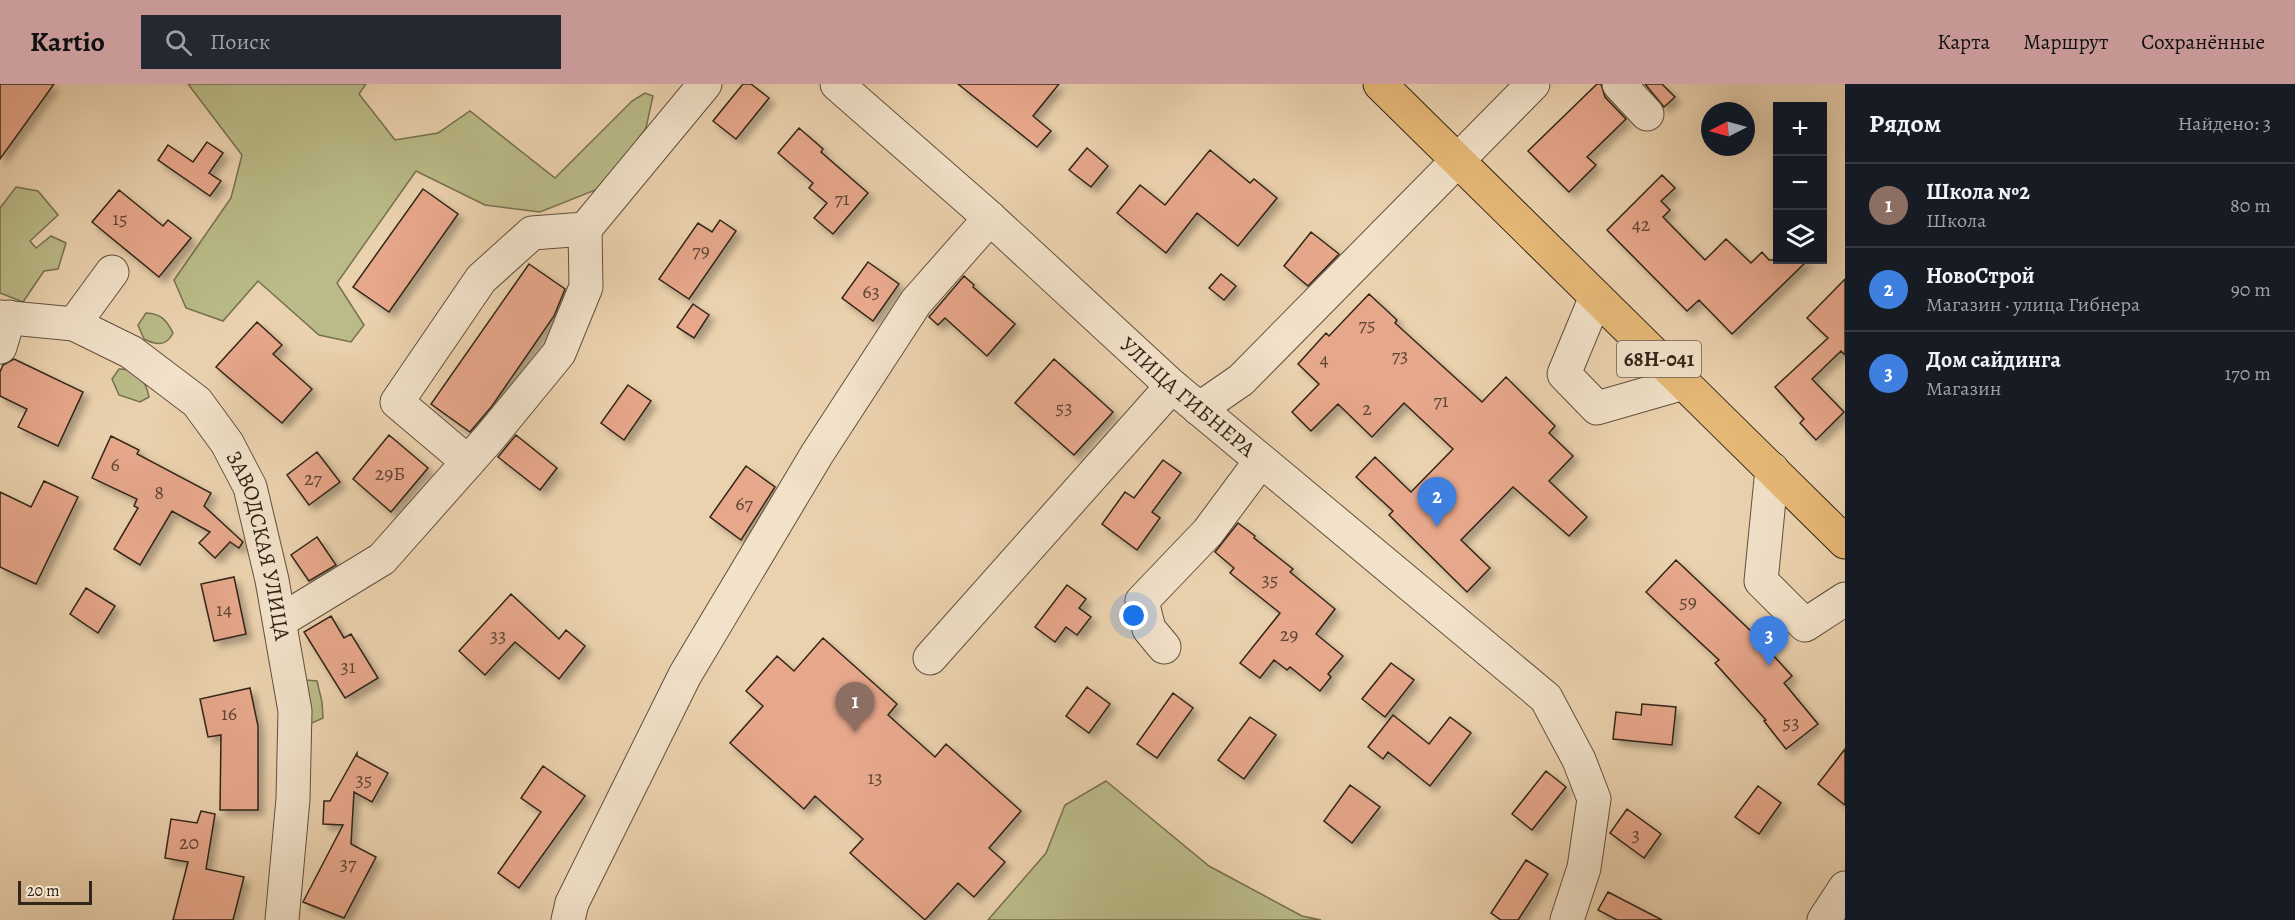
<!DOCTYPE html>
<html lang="ru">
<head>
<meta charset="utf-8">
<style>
  body { margin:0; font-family:Alegreya,serif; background:#242831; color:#f1f3f6 }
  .controls { position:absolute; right:18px; top:18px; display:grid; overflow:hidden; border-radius:0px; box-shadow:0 6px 24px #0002 }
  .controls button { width:54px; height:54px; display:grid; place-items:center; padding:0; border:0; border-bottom:2px solid #363941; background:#171b24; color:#f1f3f6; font:30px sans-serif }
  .compass { position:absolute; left:1701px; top:18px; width:54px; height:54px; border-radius:50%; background:#171b24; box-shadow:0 6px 24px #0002; rotate:264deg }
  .scale { position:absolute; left:18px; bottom:15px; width:74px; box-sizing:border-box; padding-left:6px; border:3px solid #322519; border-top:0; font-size:16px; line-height:21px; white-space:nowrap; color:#322519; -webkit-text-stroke:4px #f2e2ca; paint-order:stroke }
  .you { position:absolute; left:1134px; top:532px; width:21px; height:21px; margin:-15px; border:4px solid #fff; border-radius:50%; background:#1a73e8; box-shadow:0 0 0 9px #1a73e833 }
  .badge { display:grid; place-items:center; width:39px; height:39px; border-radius:50%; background:#c59692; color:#fff; font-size:20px; font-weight:700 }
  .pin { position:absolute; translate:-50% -50px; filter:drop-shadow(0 2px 3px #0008) }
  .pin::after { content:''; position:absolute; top:32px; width:21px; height:18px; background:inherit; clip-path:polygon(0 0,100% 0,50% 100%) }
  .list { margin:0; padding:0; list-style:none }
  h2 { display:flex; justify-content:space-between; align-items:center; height:78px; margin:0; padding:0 24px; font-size:26px }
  h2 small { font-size:20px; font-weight:400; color:#9ea1a6 }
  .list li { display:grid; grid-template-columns:39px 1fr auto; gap:18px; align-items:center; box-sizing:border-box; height:84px; padding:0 24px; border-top:2px solid #363941 }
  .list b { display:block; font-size:22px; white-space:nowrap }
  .list p { margin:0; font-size:20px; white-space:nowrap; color:#9ea1a6 }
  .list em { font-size:20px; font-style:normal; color:#9ea1a6 }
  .icon { flex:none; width:33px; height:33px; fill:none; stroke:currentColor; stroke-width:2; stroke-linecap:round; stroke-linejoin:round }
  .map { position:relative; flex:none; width:1845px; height:836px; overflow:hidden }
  header { display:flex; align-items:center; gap:36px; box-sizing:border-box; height:84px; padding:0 30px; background:#c59692; color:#111 }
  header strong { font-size:28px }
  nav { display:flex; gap:33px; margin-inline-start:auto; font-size:21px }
  .search { width:420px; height:54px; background:#242831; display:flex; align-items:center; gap:15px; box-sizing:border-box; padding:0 21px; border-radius:0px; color:#9ea1a6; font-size:22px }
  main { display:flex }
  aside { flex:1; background:#171b24 }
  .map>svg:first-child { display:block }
  .green { fill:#babb88; stroke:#767050; stroke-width:1.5 }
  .building { fill:#e7a78b; stroke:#322519; stroke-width:1.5; filter:url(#shadow) }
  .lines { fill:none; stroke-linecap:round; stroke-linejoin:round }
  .minor-casing { stroke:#60503e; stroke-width:35 }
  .major-casing { stroke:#322519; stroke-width:35 }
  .minor { stroke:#f2e2ca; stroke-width:33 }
  .major { stroke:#e6b977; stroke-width:33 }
  .labels { text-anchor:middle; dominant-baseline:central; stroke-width:4.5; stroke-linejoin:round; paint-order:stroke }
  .number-label { font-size:20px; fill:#5f4636 }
  .shield { fill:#f2e2ca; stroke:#6c5e4e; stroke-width:1.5 }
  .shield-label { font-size:21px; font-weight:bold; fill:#322519 }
  .street-label { font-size:22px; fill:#322519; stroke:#f2e2ca }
</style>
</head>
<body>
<header>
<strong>Kartio</strong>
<div class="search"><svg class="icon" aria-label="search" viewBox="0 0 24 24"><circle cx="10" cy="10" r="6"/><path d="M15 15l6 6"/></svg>Поиск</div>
<nav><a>Карта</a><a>Маршрут</a><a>Сохранённые</a></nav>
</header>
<main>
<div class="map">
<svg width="1845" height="836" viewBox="0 0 1845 836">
  <defs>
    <filter id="shadow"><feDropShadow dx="5.5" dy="5.5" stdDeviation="3" flood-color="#0004"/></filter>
  </defs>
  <rect width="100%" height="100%" fill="#ebd2ae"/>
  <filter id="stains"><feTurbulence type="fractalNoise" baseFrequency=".00333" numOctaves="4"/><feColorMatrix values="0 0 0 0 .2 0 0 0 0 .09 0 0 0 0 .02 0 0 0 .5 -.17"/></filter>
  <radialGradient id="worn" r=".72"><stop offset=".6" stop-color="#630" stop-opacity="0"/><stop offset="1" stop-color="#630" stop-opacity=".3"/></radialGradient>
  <path class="green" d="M188 0H366L359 10 395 56 438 49 470 27 555 94 632 17 645 9 653 12 646 44 603 103 540 128 485 121 416 87 337 199 364 241 351 258 319 251 258 197 223 237 186 224 174 196 231 114 242 71Z
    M16 103 38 107 58 131 30 157 36 164 51 152 66 159 58 185 44 187 23 218 0 209V124Z
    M146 229C161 230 166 235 173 249 166 263 156 261 144 255L138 241Z
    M119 285C136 284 146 296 149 313L140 318 119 311 112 295Z
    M306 596 317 597 322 618 323 634 312 639 304 633Z
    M1106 697 1209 782 1302 832 1321 836H988L1046 769 1065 721Z"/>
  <path class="building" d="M0 0H54L0 75Z
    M743 0H751L769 14 736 55 713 37Z
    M958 0H1059L1033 32 1051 47 1037 63Z
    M1597 0H1601L1605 13 1626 35 1587 73 1596 81 1569 108 1528 67Z
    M1645 0H1662L1675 13 1664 23Z
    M799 44 823 65 821 68 868 109 833 150 814 134 827 119 809 104 813 99 778 69Z
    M207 58 223 69 209 89 221 97 210 112 158 76 168 61 193 78Z
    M1087 64 1108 82 1091 103 1069 86Z
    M1210 66 1250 99 1254 95 1277 114 1238 162 1197 129 1166 169 1117 129 1140 101 1165 121Z
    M1662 91 1675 104 1661 117 1670 126 1663 133 1705 176 1726 155 1751 179 1762 168 1769 176H1808L1732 250 1699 216 1687 227 1607 146Z
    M423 105 458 130 389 228 353 203Z
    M119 106 163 142 168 136 191 154 159 193 92 138Z
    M720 136 736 147 689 215 659 195 698 139 712 148Z
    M1311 148 1339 170 1308 202 1284 182Z
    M868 178 899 200 873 237 842 214Z
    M529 180 565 205 554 232 492 322 470 348 431 320Z
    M1221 190 1236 202 1224 216 1209 204Z
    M964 192 974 201 973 203 1015 240 987 272 945 234 938 241 929 233Z
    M1845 195V271L1841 267 1812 295 1844 328 1816 356 1800 339 1804 335 1775 303 1828 254 1807 234Z
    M1369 210 1397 236 1395 239 1482 318 1506 293 1555 342 1549 349 1573 372 1549 397 1587 433 1569 452 1513 403 1461 456 1490 484 1467 508 1389 431 1393 427 1356 393 1375 373 1411 408 1453 365 1404 319 1372 353 1338 320 1311 347 1292 328 1319 300 1298 280 1326 249 1329 252Z
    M693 220 709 231 694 254 677 243Z
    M257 238 282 261 273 270 312 305 282 339 216 283Z
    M14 275 83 308 58 362 18 343 27 325 0 312V288L3 281Z
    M1054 275 1113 328 1074 371 1015 319Z
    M628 301 651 317 624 356 601 339Z
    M389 351 428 384 391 428 353 395Z
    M516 351 557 384 540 406 498 373Z
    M111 352 139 366 137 370 211 409 204 422 243 458 239 464 230 458 215 474 199 459 210 448 172 427 140 481 114 465 138 424 134 422 137 415 92 394Z
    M317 368 340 398 309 421 287 391Z
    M1163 376 1181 389 1152 428 1160 434 1137 466 1102 440 1125 408 1134 414Z
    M746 382 775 403 741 456 710 433Z
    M44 397 78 413 36 500 0 483V408L31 423Z
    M1238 439 1255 452 1254 454 1293 485 1290 488 1335 525 1316 550 1343 572 1328 590 1331 593 1320 607 1290 583 1287 586 1274 576 1260 594 1240 579 1280 529 1230 489 1234 484 1215 468Z
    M317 453 336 481 309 497 291 471Z
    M1676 476 1754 550 1792 592 1784 599 1818 640 1786 665 1764 637 1766 636 1715 579 1719 576 1646 508Z
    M234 493 246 550 214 557 201 500Z
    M1067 501 1086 515 1079 524 1091 533 1077 551 1066 543 1055 558 1035 543Z
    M86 504 115 522 98 549 70 530Z
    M511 510 559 555 566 546 585 562 559 595 515 558 485 591 459 567Z
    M331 532 344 554 351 550 378 594 345 614 304 548Z
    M823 554 897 620 888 631 935 673 946 660 1021 727 989 764 1005 778 974 813 958 799 925 836 850 769 863 755 815 712 804 725 730 659 763 622 746 607 777 572 794 587Z
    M1391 579 1414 596 1385 633 1362 615Z
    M1087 603 1110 620 1089 649 1066 632Z
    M250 604 258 642V726H220L221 651 208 653 200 615Z
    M1173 609 1193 624 1157 674 1137 660Z
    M1642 620 1676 623 1672 661 1613 655 1616 628 1641 631Z
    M1393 631 1429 660 1450 633 1471 649 1430 702 1388 668 1383 675 1368 663Z
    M1250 633 1276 651 1244 695 1218 676Z
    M1845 665V721L1818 700Z
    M357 669V672L388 689 372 718 354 708 351 760 376 773 344 834 303 818 343 741 323 740 324 717H330Z
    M543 682 585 712 519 804 498 789 541 728 521 714Z
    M1546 687 1566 703 1532 746 1512 730Z
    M1350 701 1380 723 1352 759 1324 737Z
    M1758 702 1781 719 1759 750 1735 733Z
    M1627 725 1661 750 1644 774 1610 749Z
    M201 727 215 730 206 785 244 793 233 836H173L188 778 165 774 171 735 197 739Z
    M1526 776 1548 790 1518 836H1501L1491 829Z
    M1608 808 1662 836H1617L1598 826Z"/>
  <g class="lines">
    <g class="minor-casing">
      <g id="minor">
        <path id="s1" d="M837 0 990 134 1172 302 1546 614 1579 676 1594 715 1584 784 1567 836"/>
        <path d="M1619 0 1647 30"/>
        <path d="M1596 213 1564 290 1597 324 1684 299"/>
        <path id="s2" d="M0 233 74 240 131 268 197 318 227 359 250 403 272 496 295 627 293 715 282 836"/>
        <path d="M74 240 112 188"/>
        <path d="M0 263 9 233"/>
        <path d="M1199 325 1241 296 1533 0"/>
        <path d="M468 378 397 318 481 195 532 149 585 145 705 0"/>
        <path d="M1772 385 1761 497 1805 541 1845 515"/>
        <path d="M280 537 382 475 491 352 559 269 586 203 585 145"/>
        <path d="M1164 563 1149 545 1142 517 1208 448 1260 378"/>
        <path d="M930 574 1172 302"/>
        <path d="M568 836 572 819 685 591 817 370 916 218 990 134"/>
        <path d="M1824 836 1845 804"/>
      </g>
    </g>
    <g class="major-casing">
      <path id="major" d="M1380 0 1845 458"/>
    </g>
    <use href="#minor" class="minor"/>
    <use href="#major" class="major"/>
  </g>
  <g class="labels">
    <g class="number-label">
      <text x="842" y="114">71</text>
      <text x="120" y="134">15</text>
      <text x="1641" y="140">42</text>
      <text x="701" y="166">79</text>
      <text x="871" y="207">63</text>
      <text x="1367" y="240">75</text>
      <text x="1400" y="271">73</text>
      <text x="1324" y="275">4</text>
      <text x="1441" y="316">71</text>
      <text x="1064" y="323">53</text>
      <text x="1367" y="324">2</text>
      <text x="115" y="380">6</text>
      <text x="390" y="389">29Б</text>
      <text x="313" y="394">27</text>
      <text x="159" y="408">8</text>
      <text x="744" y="419">67</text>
      <text x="1270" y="495">35</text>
      <text x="1688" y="517">59</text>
      <text x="224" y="525">14</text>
      <text x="1289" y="550">29</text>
      <text x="498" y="551">33</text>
      <text x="348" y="582">31</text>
      <text x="229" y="629">16</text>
      <text x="1791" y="638">53</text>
      <text x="875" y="693">13</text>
      <text x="364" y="695">35</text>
      <text x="1636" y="750">3</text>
      <text x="189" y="758">20</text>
      <text x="348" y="779">37</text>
    </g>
    <rect class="shield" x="1617" y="257" width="84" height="36" rx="4.5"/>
    <g class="shield-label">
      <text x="1659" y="275">68Н-041</text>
    </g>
    <g class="street-label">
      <text stroke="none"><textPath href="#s1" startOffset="470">УЛИЦА ГИБНЕРА</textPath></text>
      <text stroke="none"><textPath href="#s2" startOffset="380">ЗАВОДСКАЯ УЛИЦА</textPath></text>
    </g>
  </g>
  <rect width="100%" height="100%" filter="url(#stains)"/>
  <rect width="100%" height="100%" fill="url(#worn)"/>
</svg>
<div class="controls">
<button>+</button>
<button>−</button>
<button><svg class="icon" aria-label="layers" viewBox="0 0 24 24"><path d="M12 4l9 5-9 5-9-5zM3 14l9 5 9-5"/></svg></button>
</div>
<svg class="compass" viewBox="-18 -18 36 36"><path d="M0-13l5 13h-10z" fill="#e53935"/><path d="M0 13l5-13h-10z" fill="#9ea1a6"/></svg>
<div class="scale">20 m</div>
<div class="you"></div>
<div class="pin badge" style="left:855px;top:648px;background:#8d6e63">1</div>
<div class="pin badge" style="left:1437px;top:443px;background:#3f7fe0">2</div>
<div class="pin badge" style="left:1769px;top:582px;background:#3f7fe0">3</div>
</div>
<aside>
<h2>Рядом<small>Найдено: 3</small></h2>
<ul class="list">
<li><span class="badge" style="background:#8d6e63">1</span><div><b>Школа №2</b><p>Школа</p></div><em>80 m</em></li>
<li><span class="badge" style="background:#3f7fe0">2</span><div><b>НовоСтрой</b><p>Магазин · улица Гибнера</p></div><em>90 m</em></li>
<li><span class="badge" style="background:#3f7fe0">3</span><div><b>Дом сайдинга</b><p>Магазин</p></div><em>170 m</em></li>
</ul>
</aside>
</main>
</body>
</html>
